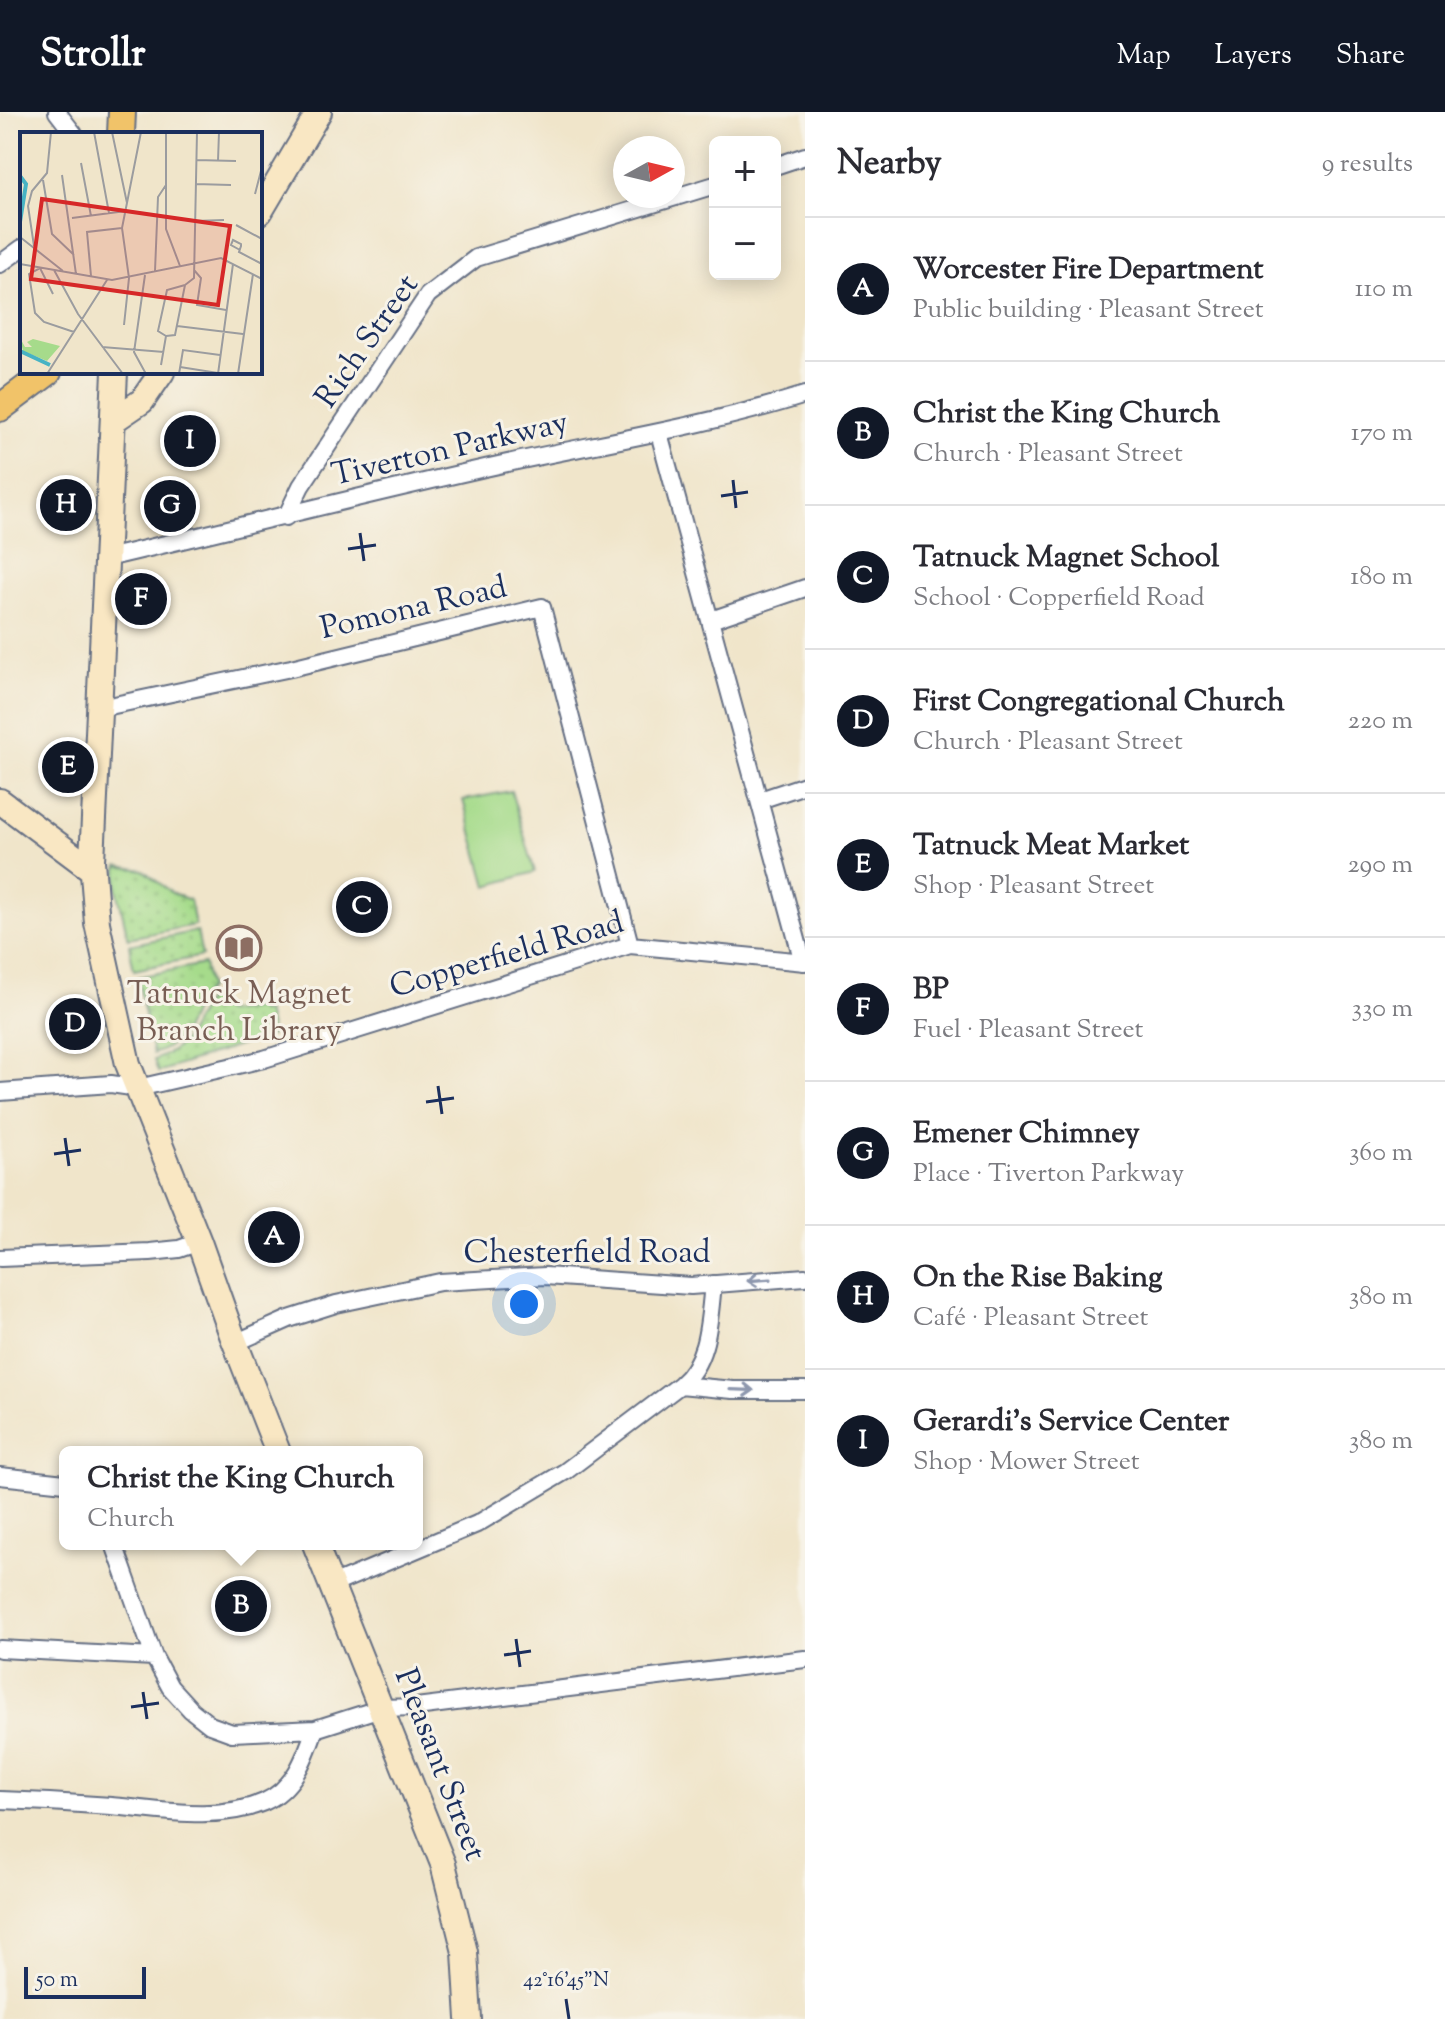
<!DOCTYPE html>
<html lang="en">
<head>
<meta charset="utf-8">
<style>
  body { margin:0; font-family:"Sorts Mill Goudy",serif; background:#f2f2f3; color:#2b2b33 }
  .controls { position:absolute; right:24px; top:24px; display:grid; overflow:hidden; border-radius:12px; box-shadow:0 4px 20px #0003 }
  .controls button { width:72px; height:72px; display:grid; place-items:center; padding:0; border:0; border-bottom:2px solid #e1e1e2; background:#fff; color:#2b2b33; font:40px sans-serif }
  .compass { position:absolute; left:613px; top:24px; width:72px; height:72px; border-radius:50%; background:#fff; box-shadow:0 4px 20px #0003; rotate:82deg }
  .scale { position:absolute; left:24px; bottom:20px; width:122px; box-sizing:border-box; padding-left:8px; border:4px solid #1b2f5e; border-top:0; font-size:22px; line-height:28px; white-space:nowrap; color:#1b2f5e; -webkit-text-stroke:6px #f7f3e8; paint-order:stroke }
  .you { position:absolute; left:524px; top:1192px; width:28px; height:28px; margin:-20px; border:6px solid #fff; border-radius:50%; background:#1a73e8; box-shadow:0 0 0 12px #1a73e833 }
  .badge { display:grid; place-items:center; width:52px; height:52px; border-radius:50%; background:#111827; color:#fff; font-size:26px; font-weight:700 }
  .pin { position:absolute; translate:-50% -50%; border:4px solid #fff; box-shadow:0 2px 8px #0006 }
  .popup { position:absolute; left:59px; top:1334px; width:364px; height:104px; box-sizing:border-box; display:grid; place-content:center; border-radius:12px; background:#fff; filter:drop-shadow(0 2px 6px #0005); font-size:26px; white-space:nowrap; color:#7c7c81 }
  .popup b { font-size:30px; color:#2b2b33 }
  .popup::after { content:''; position:absolute; left:50%; top:100%; margin-left:-16px; border:16px solid transparent; border-top-color:#fff }
  .list { margin:0; padding:0; list-style:none }
  h2 { display:flex; justify-content:space-between; align-items:center; height:104px; margin:0; padding:0 32px; font-size:34px }
  h2 small { font-size:26px; font-weight:400; color:#7c7c81 }
  .list li { display:grid; grid-template-columns:52px 1fr auto; gap:24px; align-items:center; box-sizing:border-box; height:144px; padding:0 32px; border-top:2px solid #e1e1e2 }
  .list b { display:block; font-size:30px; white-space:nowrap }
  .list p { margin:0; font-size:26px; white-space:nowrap; color:#7c7c81 }
  .list em { font-size:26px; font-style:normal; color:#7c7c81 }
  .map { position:relative; flex:none; width:805px; height:1907px; overflow:hidden }
  header { display:flex; align-items:center; gap:48px; box-sizing:border-box; height:112px; padding:0 40px; background:#111827; color:#fff }
  header strong { font-size:38px }
  nav { display:flex; gap:44px; margin-inline-start:auto; font-size:28px }
  main { display:flex }
  aside { flex:1; background:#fff }
  .map>svg:first-child { display:block }
  .grass { fill:url(#grass-dots); stroke:#608574; stroke-width:2 }
  .green { fill:#a6db8b; stroke:#608574; stroke-width:2 }
  .lines { fill:none; stroke-linecap:round; stroke-linejoin:round }
  .street-casing { stroke:#666f84; stroke-width:20 }
  .secondary-casing { stroke:#666f84; stroke-width:28 }
  .primary-casing { stroke:#666f84; stroke-width:30 }
  .street { stroke:#fff; stroke-width:16 }
  .secondary { stroke:#f9e7c3; stroke-width:24 }
  .primary { stroke:#f1c369; stroke-width:26 }
  .oneway { stroke:#8d97ae }
  .ticks { fill:none; stroke:#1b2f5e; stroke-width:3 }
  .labels { text-anchor:middle; dominant-baseline:central; stroke-width:6; stroke-linejoin:round; paint-order:stroke }
  .street-label { font-size:32px; fill:#1b2f5e; stroke:#f7f3e8 }
  .education-label { font-size:32px; fill:#785e54; stroke:#f7f3e8 }
  .inset-river { fill:none; stroke:#47b3c4; stroke-width:4 }
  .inset-road { fill:none; stroke:#9b9c9f; stroke-width:2 }
  .view { fill:#d62828; fill-opacity:0.15; stroke:#d62828; stroke-width:4 }
  .inset-edge { fill:none; stroke:#1b2f5e; stroke-width:4 }
  .ticks-label { font-size:20px; text-anchor:middle; fill:#1b2f5e; stroke:#f7f3e8; stroke-width:6; stroke-linejoin:round; paint-order:stroke }
</style>
</head>
<body>
<header>
<strong>Strollr</strong>
<nav><a>Map</a><a>Layers</a><a>Share</a></nav>
</header>
<main>
<div class="map">
<svg width="805" height="1907" viewBox="0 0 805 1907">
  <defs>
    <pattern id="grass-dots" width="8" height="8" patternUnits="userSpaceOnUse" patternTransform="scale(2)"><rect width="8" height="8" fill="#a6db8b"/><path d="M2 2h.1M6 6h.1" fill="none" stroke="#8ebc7a" stroke-width="1.8" stroke-linecap="round"/></pattern>
  </defs>
  <rect width="100%" height="100%" fill="#f7f3e8"/>
  <filter id="ink" filterUnits="userSpaceOnUse"><feTurbulence type="fractalNoise" baseFrequency=".0125" numOctaves="2"/><feDisplacementMap in="SourceGraphic" scale="16" xChannelSelector="R" yChannelSelector="G"/><feConvolveMatrix kernelMatrix="1 2 1 2 8 2 1 2 1" color-interpolation-filters="sRGB"/></filter>
  <filter id="wash" filterUnits="userSpaceOnUse"><feTurbulence type="fractalNoise" baseFrequency=".006" numOctaves="4" result="noise"/><feDisplacementMap in="SourceGraphic" scale="32" xChannelSelector="R" yChannelSelector="G"/><feGaussianBlur stdDeviation="1.8" result="paint"/><feColorMatrix in="noise" values="0 0 0 0 0 0 0 0 0 0 0 0 0 0 0 0 0 1.4 0 .05"/><feComposite in="paint" operator="in"/></filter>
  <g filter="url(#wash)">
    <rect width="100%" height="100%" fill="#f0e5ca"/>
    <path class="grass" d="M118 754 143 758 172 781 190 788 195 813 128 826 117 777Z
      M197 819 202 844 134 858 129 833Z
      M204 852 209 876C182 901 196 927 153 942L137 865Z
      M210 884 214 892 225 900 259 896 260 900H266L272 923 158 960 154 948C197 931 186 913 210 884Z"/>
    <path class="green" d="M511 679 535 760 487 774 463 688Z"/>
  </g>
  <g filter="url(#ink)">
    <g class="lines">
      <g class="street-casing">
        <path id="street" d="M57 0 74 22
          M775 54 805 44
          M0 152 22 136
          M659 321 803 850
          M286 405 301 374 428 183 476 146 715 73
          M107 446C239 415 371 381 503 352 604 330 706 314 805 283
          M711 508 805 476
          M100 596 291 556 542 495 630 833
          M760 688 805 673
          M0 980 111 972 138 976 264 947 630 833 805 850
          M0 1146 150 1140 179 1137 199 1130
          M235 1231 289 1207 336 1192 440 1170 545 1164 691 1174 805 1165
          M680 1273 733 1278H805
          M0 1364 65 1371
          M114 1432 154 1545
          M332 1473 477 1412 566 1359 680 1273C709 1249 709 1207 713 1172
          M0 1537 154 1545 170 1575 191 1598 210 1613 232 1621 315 1617 381 1596 416 1595 805 1547
          M0 1688C37 1689 74 1691 111 1694 159 1698 217 1710 264 1690 294 1677 305 1646 315 1617"/>
      </g>
      <g class="secondary-casing">
        <path id="secondary" d="M260 100 319 0
          M115 260 92 749 97 811 128 952 199 1130 232 1223 278 1340
          M114 308 142 289 162 260
          M0 689 91 757
          M315 1432 443 1752 465 1840 469 1907"/>
      </g>
      <g class="primary-casing">
        <path id="primary" d="M121 22 122 0
          M0 296 48 260"/>
      </g>
      <use href="#street" class="street"/>
      <use href="#secondary" class="secondary"/>
      <use href="#primary" class="primary"/>
    </g>
    <defs><path id="oneway-shaft" d="M-6 0H5M1.5-3L5.5 0L1.5 3" fill="none" stroke-width="1.6" stroke-linecap="round" stroke-linejoin="round" transform="scale(2)"/></defs>
    <g class="oneway">
      <use href="#oneway-shaft" transform="translate(759 1168) rotate(176)"/>
      <use href="#oneway-shaft" transform="translate(742 1278) rotate(2)"/>
    </g>
  </g>
  <path class="ticks" d="M733 368 736 396M721 384 748 380M360 421 364 449M348 437 376 433M438 974 442 1002M426 990 454 986M65 1026 69 1054M54 1042 81 1038M516 1527 520 1555M504 1543 531 1539M143 1580 147 1607M131 1595 159 1591M566 1887 569 1907"/>
  <defs>
    <g id="library-ring" transform="scale(2.3)"><circle r="9.5" fill="#f7f3e8" stroke="#8d6e63" stroke-width="1.5"/><path d="M-6-4Q-3-5.5-.7-3.5V5Q-3 3-6 4ZM6-4Q3-5.5 .7-3.5V5Q3 3 6 4Z" fill="#8d6e63"/></g>
  </defs>
  <g fill-rule="evenodd">
    <use href="#library-ring" x="239" y="836"/>
  </g>
  <g class="labels">
    <g class="street-label">
      <text transform="translate(368 230) rotate(-55)">Rich Street</text>
      <text transform="translate(450 338) rotate(-13)">Tiverton Parkway</text>
      <text transform="translate(414 497) rotate(-13)">Pomona Road</text>
      <text transform="translate(507 844) rotate(-16)">Copperfield Road</text>
      <text x="587" y="1142">Chesterfield Road</text>
      <text transform="translate(439 1653) rotate(69)">Pleasant Street</text>
    </g>
    <g class="education-label">
      <text x="239" y="883">Tatnuck Magnet<tspan x="239" dy="37">Branch Library</tspan></text>
    </g>
  </g>
  <g transform="translate(20 20)">
    <rect width="242" height="242" fill="#f0e5ca"/>
    <path d="M0 206 5 215H12L7 210 13 207 40 214 27 229 3 219Z" fill="#a6db8b"/>
    <path class="inset-river" d="M0 44 6 52 0 90M0 219 30 233"/>
    <path class="inset-road" d="M74 0 89 81M92 0 107 71M146 0V97L160 134M176 28 216 29M198 29 199 0M61 31 71 84M42 43 56 142M23 48 32 102 54 123M175 52 211 53M235 62 242 35M52 86 106 79M174 89 204 88M216 93 242 107M0 105 43 139M14 114 8 74 12 59 27 41 31 0M220 118 211 113 213 108 221 112V114L219 120 242 132M0 132 92 148 201 126 242 147M34 138 58 182 103 242M174 138 181 146 177 173 206 178M135 139 138 65 146 53M125 143 114 220 126 242M71 144 67 100 102 96M33 162 20 136 9 142 15 181 24 190 54 200M104 193 109 146 102 96 121 0M157 194 223 202M146 204 155 203 165 153 174 146 177 0M146 204 138 199 147 158 165 153M82 215 144 220M141 233 146 204M160 235 198 241M27 242 87 148M159 242 163 218 200 223M198 242 213 132M218 242 233 142"/>
    <path class="view" d="M22 67 210 94 198 173 11 147Z"/>
    <rect width="242" height="242" class="inset-edge"/>
  </g>
  <g class="ticks-label">
    <text x="566" y="1874">42°16'45"N</text>
  </g>
</svg>
<div class="controls">
<button>+</button>
<button>−</button>
</div>
<svg class="compass" viewBox="-18 -18 36 36"><path d="M0-13l5 13h-10z" fill="#e53935"/><path d="M0 13l5-13h-10z" fill="#7c7c81"/></svg>
<div class="scale">50 m</div>
<div class="you"></div>
<div class="pin badge" style="left:274px;top:1125px">A</div>
<div class="pin badge" style="left:241px;top:1494px">B</div>
<div class="popup"><b>Christ the King Church</b>Church</div>
<div class="pin badge" style="left:362px;top:795px">C</div>
<div class="pin badge" style="left:75px;top:912px">D</div>
<div class="pin badge" style="left:68px;top:655px">E</div>
<div class="pin badge" style="left:141px;top:487px">F</div>
<div class="pin badge" style="left:170px;top:394px">G</div>
<div class="pin badge" style="left:66px;top:393px">H</div>
<div class="pin badge" style="left:190px;top:329px">I</div>
</div>
<aside>
<h2>Nearby<small>9 results</small></h2>
<ul class="list">
<li><span class="badge">A</span><div><b>Worcester Fire Department</b><p>Public building · Pleasant Street</p></div><em>110 m</em></li>
<li><span class="badge">B</span><div><b>Christ the King Church</b><p>Church · Pleasant Street</p></div><em>170 m</em></li>
<li><span class="badge">C</span><div><b>Tatnuck Magnet School</b><p>School · Copperfield Road</p></div><em>180 m</em></li>
<li><span class="badge">D</span><div><b>First Congregational Church</b><p>Church · Pleasant Street</p></div><em>220 m</em></li>
<li><span class="badge">E</span><div><b>Tatnuck Meat Market</b><p>Shop · Pleasant Street</p></div><em>290 m</em></li>
<li><span class="badge">F</span><div><b>BP</b><p>Fuel · Pleasant Street</p></div><em>330 m</em></li>
<li><span class="badge">G</span><div><b>Emener Chimney</b><p>Place · Tiverton Parkway</p></div><em>360 m</em></li>
<li><span class="badge">H</span><div><b>On the Rise Baking</b><p>Café · Pleasant Street</p></div><em>380 m</em></li>
<li><span class="badge">I</span><div><b>Gerardi's Service Center</b><p>Shop · Mower Street</p></div><em>380 m</em></li>
</ul>
</aside>
</main>
</body>
</html>
